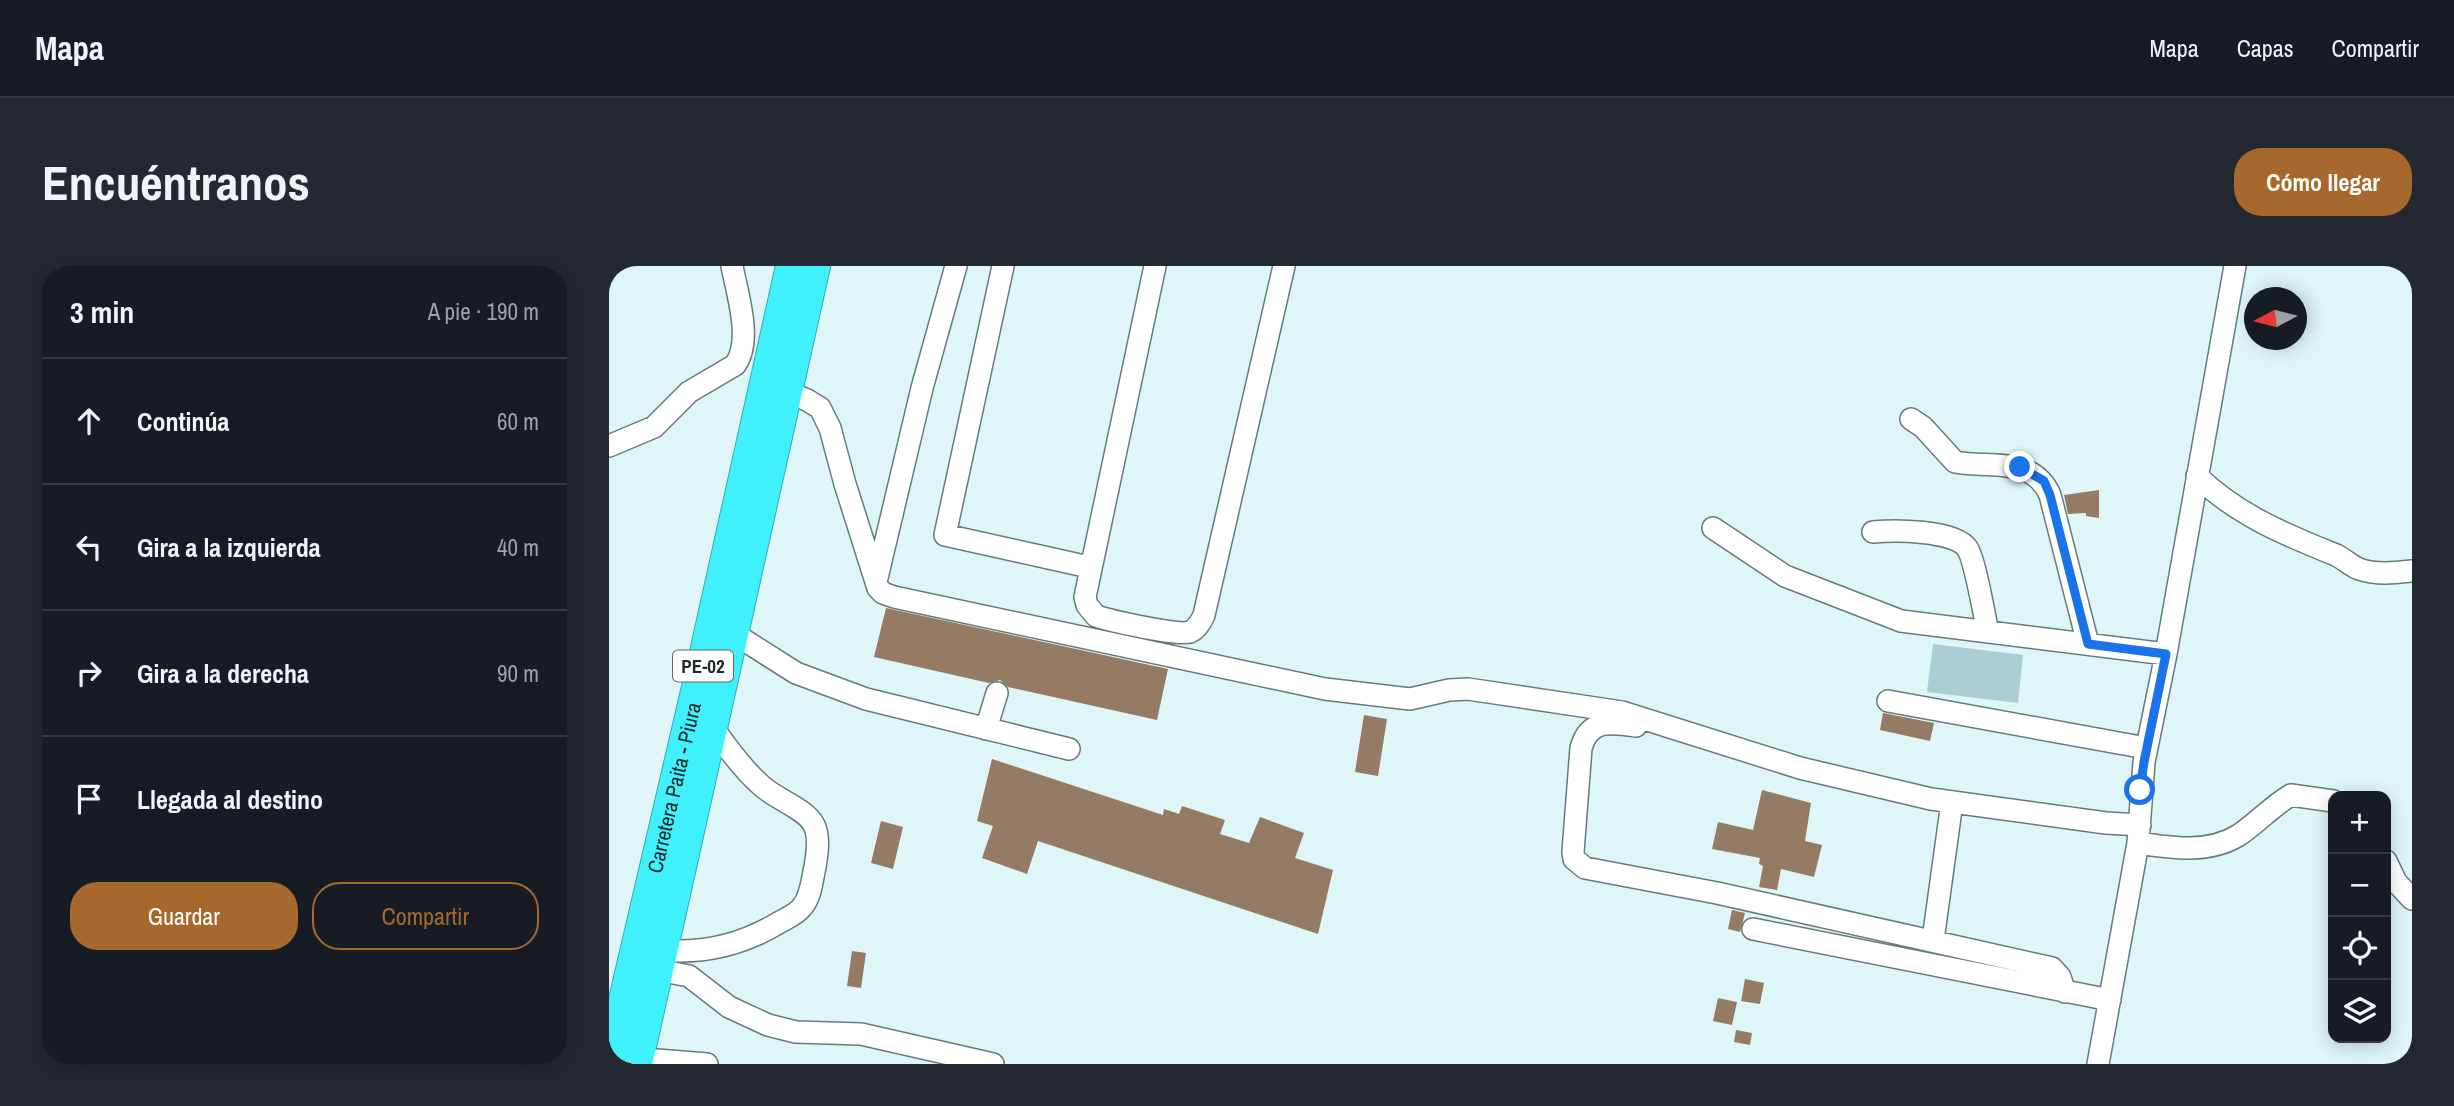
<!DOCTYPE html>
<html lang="es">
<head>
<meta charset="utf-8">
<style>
  body { margin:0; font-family:"Archivo Narrow",sans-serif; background:#242831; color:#f1f3f6 }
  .controls { position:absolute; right:21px; bottom:21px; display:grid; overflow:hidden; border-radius:14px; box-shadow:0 4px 18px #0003 }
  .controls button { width:63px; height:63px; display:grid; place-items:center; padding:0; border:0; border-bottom:2px solid #363941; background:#171b24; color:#f1f3f6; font:35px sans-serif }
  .compass { position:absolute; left:1635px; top:21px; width:63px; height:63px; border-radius:50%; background:#171b24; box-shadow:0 4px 18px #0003; rotate:263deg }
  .stop { position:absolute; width:21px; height:21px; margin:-16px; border:5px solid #1a73e8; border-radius:50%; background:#fff }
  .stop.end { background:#1a73e8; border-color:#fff; box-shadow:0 2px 7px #0008 }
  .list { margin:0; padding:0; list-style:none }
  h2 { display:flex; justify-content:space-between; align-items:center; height:91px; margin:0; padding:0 28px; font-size:30px }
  h2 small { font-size:23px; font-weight:400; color:#9ea1a6 }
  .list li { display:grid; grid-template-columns:46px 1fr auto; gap:21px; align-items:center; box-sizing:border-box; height:126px; padding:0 28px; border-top:2px solid #363941 }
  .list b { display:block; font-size:26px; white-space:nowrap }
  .list em { font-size:23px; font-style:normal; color:#9ea1a6 }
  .actions { display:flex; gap:14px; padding:21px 28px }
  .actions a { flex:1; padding:16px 0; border:2px solid #a6692d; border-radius:28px; text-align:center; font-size:24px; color:#a6692d }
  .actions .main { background:#a6692d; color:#fff }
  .icon { flex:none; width:38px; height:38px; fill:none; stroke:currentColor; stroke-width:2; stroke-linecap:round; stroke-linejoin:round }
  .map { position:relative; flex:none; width:1803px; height:798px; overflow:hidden; border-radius:28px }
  header { display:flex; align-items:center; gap:42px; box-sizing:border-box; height:98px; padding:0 35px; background:#171b24; border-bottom:2px solid #363941 }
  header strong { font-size:33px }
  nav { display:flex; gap:38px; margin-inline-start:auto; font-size:24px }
  .intro { display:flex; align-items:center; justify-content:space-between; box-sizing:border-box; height:168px; padding:0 42px }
  h1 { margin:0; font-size:49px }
  .button { padding:18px 32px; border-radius:28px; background:#a6692d; color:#fff; font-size:24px; font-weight:700 }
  main { display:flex; gap:42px; padding:0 42px }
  aside { flex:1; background:#171b24; border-radius:28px; box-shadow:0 4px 18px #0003 }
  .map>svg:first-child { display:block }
  .green { fill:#aaced1 }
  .building { fill:#957a64 }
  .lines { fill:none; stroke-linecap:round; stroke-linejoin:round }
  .minor-casing { stroke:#667b7c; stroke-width:24 }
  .highway-casing { stroke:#35abb3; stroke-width:32 }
  .minor { stroke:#fff; stroke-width:21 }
  .highway { stroke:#40f1fd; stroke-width:30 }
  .route { stroke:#1a73e8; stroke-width:9 }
  .labels { text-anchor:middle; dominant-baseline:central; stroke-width:7; stroke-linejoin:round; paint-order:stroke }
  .shield { fill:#fefefe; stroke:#63696a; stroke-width:2 }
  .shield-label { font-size:19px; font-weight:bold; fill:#20292a }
  .street-label { font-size:21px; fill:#20292a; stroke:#fefefe }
</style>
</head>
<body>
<header>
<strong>Mapa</strong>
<nav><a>Mapa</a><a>Capas</a><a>Compartir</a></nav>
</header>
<div class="intro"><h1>Encuéntranos</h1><a class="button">Cómo llegar</a></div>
<main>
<aside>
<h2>3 min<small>A pie · 190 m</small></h2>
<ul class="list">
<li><svg class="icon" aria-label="ahead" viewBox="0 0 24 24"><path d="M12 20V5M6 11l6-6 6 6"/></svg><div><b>Continúa</b></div><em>60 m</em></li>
<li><svg class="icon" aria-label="left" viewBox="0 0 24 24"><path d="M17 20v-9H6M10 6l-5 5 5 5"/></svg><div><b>Gira a la izquierda</b></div><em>40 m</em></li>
<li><svg class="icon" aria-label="right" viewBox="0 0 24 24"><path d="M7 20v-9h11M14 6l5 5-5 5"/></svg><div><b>Gira a la derecha</b></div><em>90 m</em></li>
<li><svg class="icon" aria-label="arrive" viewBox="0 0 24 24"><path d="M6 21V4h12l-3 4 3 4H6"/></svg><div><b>Llegada al destino</b></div></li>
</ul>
<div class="actions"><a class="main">Guardar</a><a>Compartir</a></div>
</aside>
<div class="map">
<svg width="1803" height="798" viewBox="0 0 1803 798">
  <rect width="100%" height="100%" fill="#dff6f8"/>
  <path class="green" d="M1324 378 1414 389 1409 437 1318 426Z"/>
  <path class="building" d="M1490 224V252L1477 250V247L1459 248 1455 229Z
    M277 342 559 403 548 454 399 421 391 414 380 417 265 391Z
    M1274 447 1325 457 1321 475 1271 464Z
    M755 449 778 453 769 510 746 506Z
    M383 493 554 549 555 543 570 548 573 540 616 554 611 568 640 577 651 551 695 567 686 592 724 604 709 668 429 575 418 608 373 592 384 560 368 555Z
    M1153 524 1202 537 1196 575 1213 579 1205 611 1172 603 1168 624 1150 621 1154 600 1150 598 1151 592 1103 583 1109 556 1144 564Z
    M272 555 294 561 284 603 262 597Z
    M1123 644 1136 647 1131 666 1119 663Z
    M243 685 257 687 252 722 238 720Z
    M1136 713 1155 717 1151 738 1132 735Z
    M1109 732 1128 736 1123 759 1104 755Z
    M1127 764 1143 767 1141 779 1125 776Z"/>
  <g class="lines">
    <g class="minor-casing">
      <path id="minor" d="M394 0 336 269 480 301
        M546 0 476 331 478 339 487 350C502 355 569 370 581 366 588 363 592 356 595 349L675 0
        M178 126 198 134 211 142 221 162 236 218 269 322 274 327 285 331 716 423 801 433 840 424 859 423 1013 446 1191 502 1322 533 1497 557 1531 559
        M1302 153 1314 161 1346 196C1382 203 1423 189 1441 229L1479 378
        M0 180 45 161 80 126 126 99C144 75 128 27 123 0
        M1588 210C1628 249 1677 269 1727 289 1735 293 1742 300 1750 303 1767 309 1785 307 1803 305
        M1104 262 1176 310 1292 355 1557 388
        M1264 266C1285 264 1345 264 1358 282 1366 293 1375 349 1379 366
        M267 316 313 122 347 0
        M124 367 187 407 257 433 460 483
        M1279 435 1537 482
        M1027 460C1001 456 980 453 972 482L964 586 965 593 976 602 1108 627 1443 702 1451 711 1456 726
        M377 463 388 427
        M1529 577C1562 582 1600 588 1630 569 1648 557 1663 540 1682 529L1724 535
        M1777 595 1787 616 1803 633
        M1144 663 1501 734
        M1324 674 1343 536
        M54 684C95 688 135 678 171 656 178 652 188 648 193 641 202 631 203 614 206 601 208 588 211 572 205 559 197 543 169 534 154 521 134 504 118 482 103 460
        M49 704 80 710 120 741 159 759 187 766 252 768 384 798
        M33 798 48 794 98 798
        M1489 798 1529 577 1535 496 1557 388 1626 0"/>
    </g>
    <g class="highway-casing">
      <g id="highway">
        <path id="s1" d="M0 798 93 400 182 0"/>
        <path d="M28 798 206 0"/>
      </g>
    </g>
    <use href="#minor" class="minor"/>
    <use href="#highway" class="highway"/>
  </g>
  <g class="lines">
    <path class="route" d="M1411 201 1435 215 1441 229 1479 378 1557 388 1535 496 1531 524"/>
  </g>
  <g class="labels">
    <rect class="shield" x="64" y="384.5" width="60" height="31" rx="5"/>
    <g class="shield-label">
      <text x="94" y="400">PE-02</text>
    </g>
    <g class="street-label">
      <text stroke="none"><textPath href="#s1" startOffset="284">Carretera Paita - Piura</textPath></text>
    </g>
  </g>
</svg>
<div class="controls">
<button>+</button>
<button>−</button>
<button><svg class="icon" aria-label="locate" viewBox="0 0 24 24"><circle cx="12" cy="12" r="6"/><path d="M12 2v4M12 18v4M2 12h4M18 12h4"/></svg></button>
<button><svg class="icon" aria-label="layers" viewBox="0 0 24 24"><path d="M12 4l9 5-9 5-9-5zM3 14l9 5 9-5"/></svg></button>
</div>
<svg class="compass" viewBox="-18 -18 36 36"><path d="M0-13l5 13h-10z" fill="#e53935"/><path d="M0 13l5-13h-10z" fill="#9ea1a6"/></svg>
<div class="stop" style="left:1531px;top:524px"></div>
<div class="stop end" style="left:1411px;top:201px"></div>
</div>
</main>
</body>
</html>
